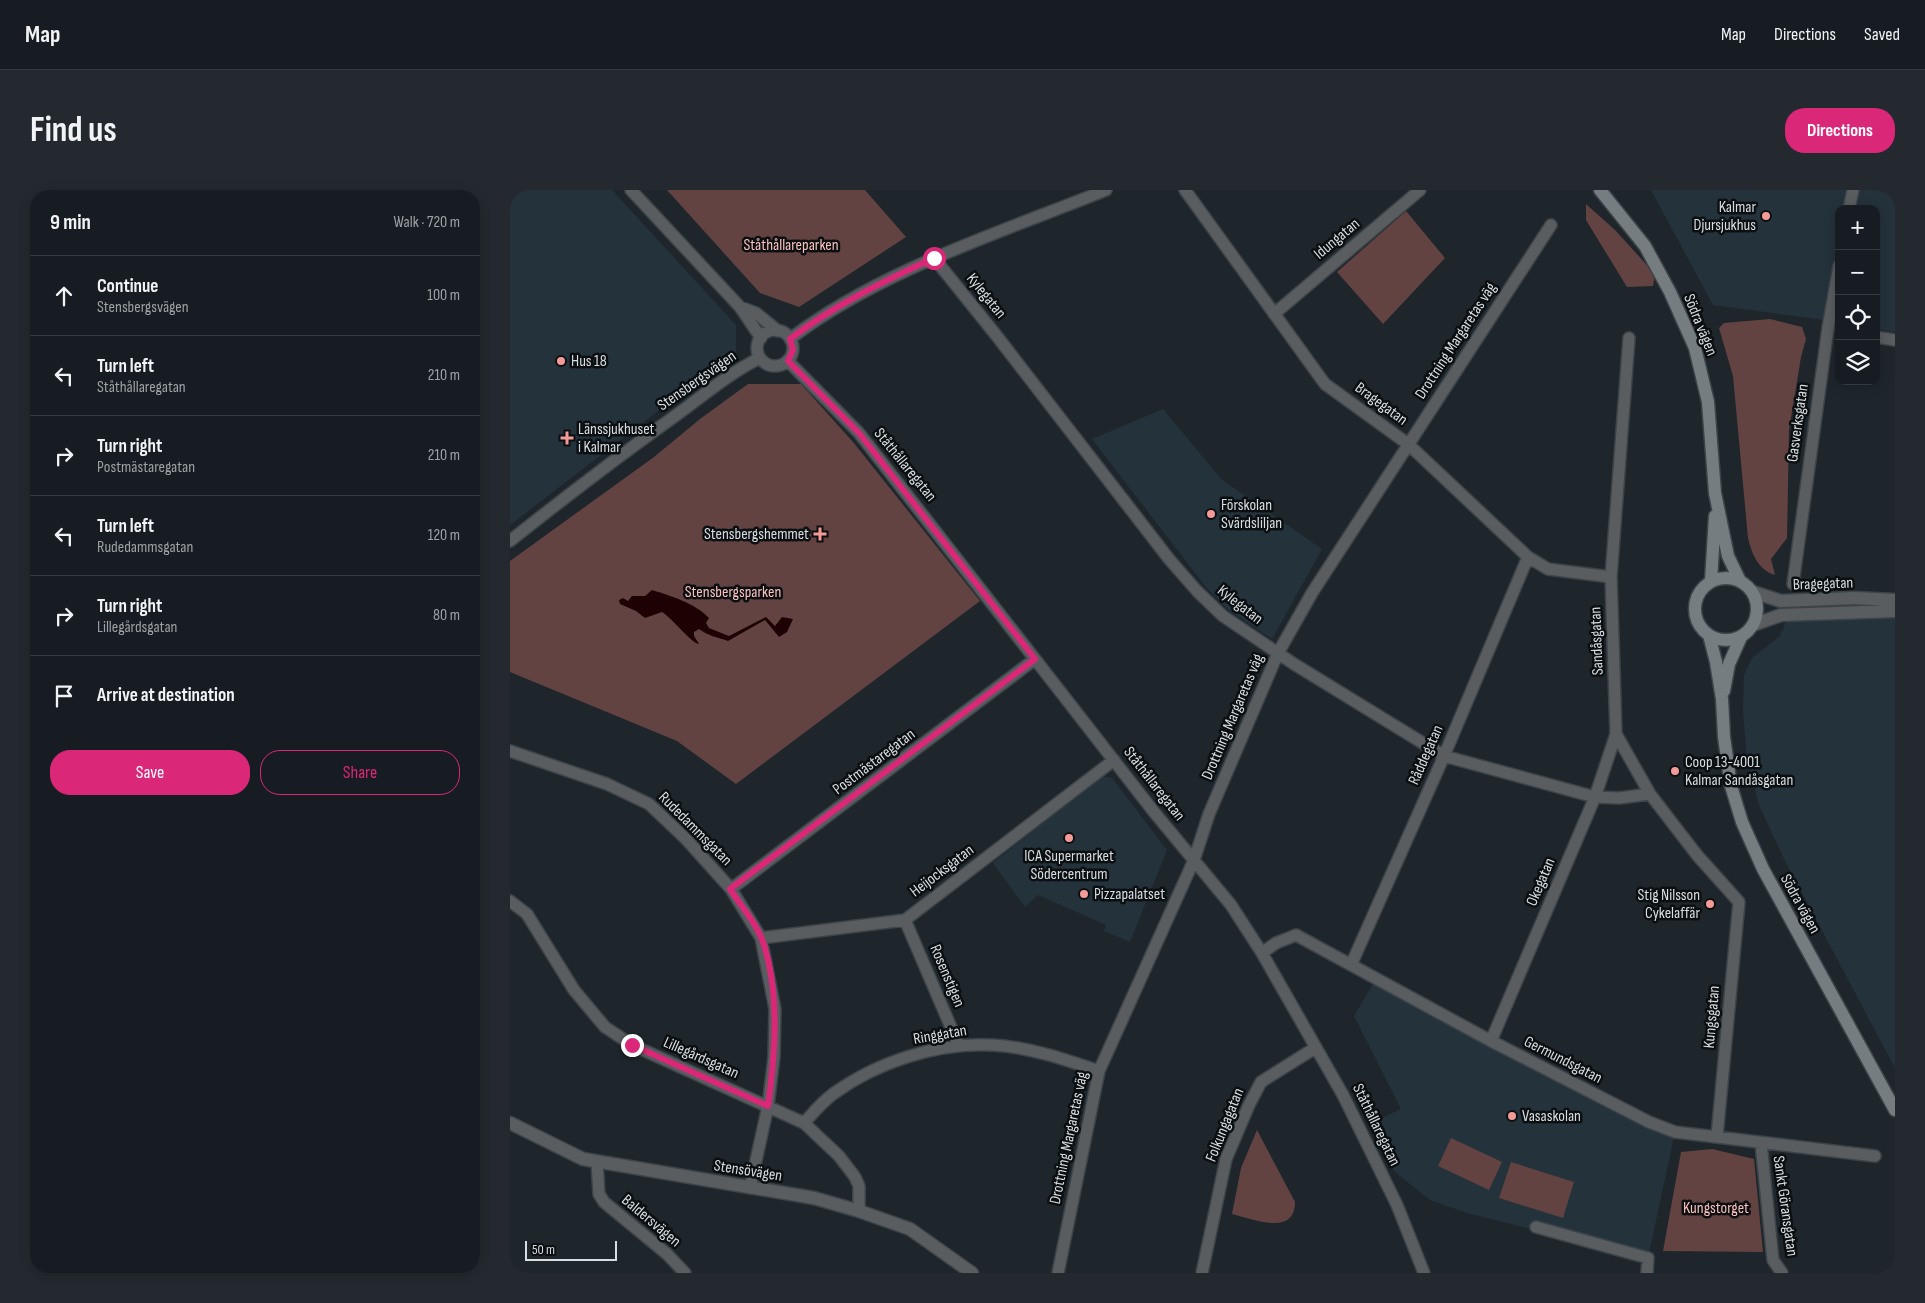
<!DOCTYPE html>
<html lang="en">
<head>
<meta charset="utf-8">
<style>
  body { margin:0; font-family:"Sofia Sans Condensed",sans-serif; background:#23292e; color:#f1f3f6 }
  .controls { position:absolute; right:15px; top:15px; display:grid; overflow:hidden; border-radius:10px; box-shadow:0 2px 12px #0003 }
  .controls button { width:45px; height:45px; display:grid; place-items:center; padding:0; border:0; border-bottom:1px solid #353a3f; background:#161c21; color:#f1f3f6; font:25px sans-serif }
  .scale { position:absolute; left:15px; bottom:12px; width:92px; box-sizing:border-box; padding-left:5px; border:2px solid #d8dde1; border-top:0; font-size:14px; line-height:18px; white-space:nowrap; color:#d8dde1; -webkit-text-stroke:4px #0b0f11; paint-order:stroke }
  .stop { position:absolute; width:15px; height:15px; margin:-11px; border:4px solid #db2777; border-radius:50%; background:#fff }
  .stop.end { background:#db2777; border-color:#fff; box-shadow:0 1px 5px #0008 }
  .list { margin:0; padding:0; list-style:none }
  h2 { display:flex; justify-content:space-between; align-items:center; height:65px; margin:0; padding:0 20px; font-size:21px }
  h2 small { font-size:16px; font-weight:400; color:#9ea1a5 }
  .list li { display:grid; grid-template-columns:32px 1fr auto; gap:15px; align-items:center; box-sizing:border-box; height:80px; padding:0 20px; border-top:1px solid #353a3f }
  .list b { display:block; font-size:19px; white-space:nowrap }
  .list p { margin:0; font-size:16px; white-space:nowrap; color:#9ea1a5 }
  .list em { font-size:16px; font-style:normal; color:#9ea1a5 }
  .actions { display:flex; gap:10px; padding:15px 20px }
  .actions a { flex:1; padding:11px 0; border:1px solid #db2777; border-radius:20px; text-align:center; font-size:18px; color:#db2777 }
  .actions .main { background:#db2777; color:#fff }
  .icon { flex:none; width:28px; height:28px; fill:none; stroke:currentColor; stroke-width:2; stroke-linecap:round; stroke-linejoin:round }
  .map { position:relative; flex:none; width:1385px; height:1083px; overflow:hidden; border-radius:20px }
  header { display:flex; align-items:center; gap:30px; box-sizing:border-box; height:70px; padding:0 25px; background:#161c21; border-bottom:1px solid #353a3f }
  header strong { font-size:24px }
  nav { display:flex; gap:28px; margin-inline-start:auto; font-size:18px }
  .intro { display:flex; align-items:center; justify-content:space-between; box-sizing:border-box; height:120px; padding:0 30px }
  h1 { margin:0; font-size:35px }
  .button { padding:12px 22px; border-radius:20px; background:#db2777; color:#fff; font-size:18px; font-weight:700 }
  main { display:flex; gap:30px; padding:0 30px }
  aside { flex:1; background:#161c21; border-radius:20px; box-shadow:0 2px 12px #0003 }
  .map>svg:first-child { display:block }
  .built { fill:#24323b }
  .green { fill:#624341 }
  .water { fill:#1e0203 }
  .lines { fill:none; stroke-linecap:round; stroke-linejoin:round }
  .minor-casing { stroke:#3c4349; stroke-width:14 }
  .tertiary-casing { stroke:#3c4349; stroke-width:15 }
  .secondary-casing { stroke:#3c4349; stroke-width:15 }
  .minor { stroke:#595d60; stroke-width:11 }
  .tertiary { stroke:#595d60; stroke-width:12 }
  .secondary { stroke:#767d81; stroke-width:12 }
  .route { stroke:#db2777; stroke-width:6 }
  .poi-dot { fill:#f59b97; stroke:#0b0f11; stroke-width:2 }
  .labels { text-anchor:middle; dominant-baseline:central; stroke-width:5; stroke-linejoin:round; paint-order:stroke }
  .poi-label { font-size:16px; fill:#d8dde1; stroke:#0b0f11; text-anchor:start }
  .street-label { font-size:16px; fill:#d8dde1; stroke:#0b0f11 }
  .park-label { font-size:16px; fill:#fbc1bd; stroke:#0b0f11 }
</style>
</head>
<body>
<header>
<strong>Map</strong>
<nav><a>Map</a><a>Directions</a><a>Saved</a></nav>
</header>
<div class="intro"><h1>Find us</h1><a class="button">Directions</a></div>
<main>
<aside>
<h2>9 min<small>Walk · 720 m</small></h2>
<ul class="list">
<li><svg class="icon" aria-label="ahead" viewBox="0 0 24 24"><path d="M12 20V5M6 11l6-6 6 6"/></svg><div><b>Continue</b><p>Stensbergsvägen</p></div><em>100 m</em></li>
<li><svg class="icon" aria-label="left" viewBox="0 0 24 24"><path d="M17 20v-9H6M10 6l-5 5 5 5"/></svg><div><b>Turn left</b><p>Ståthållaregatan</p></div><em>210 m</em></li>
<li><svg class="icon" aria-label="right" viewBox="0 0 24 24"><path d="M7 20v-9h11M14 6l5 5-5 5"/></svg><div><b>Turn right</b><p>Postmästaregatan</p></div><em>210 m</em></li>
<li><svg class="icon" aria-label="left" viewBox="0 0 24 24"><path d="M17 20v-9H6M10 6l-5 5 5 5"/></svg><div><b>Turn left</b><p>Rudedammsgatan</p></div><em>120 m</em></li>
<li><svg class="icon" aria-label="right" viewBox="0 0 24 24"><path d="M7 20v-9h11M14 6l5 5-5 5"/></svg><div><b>Turn right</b><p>Lillegårdsgatan</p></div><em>80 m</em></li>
<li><svg class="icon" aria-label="arrive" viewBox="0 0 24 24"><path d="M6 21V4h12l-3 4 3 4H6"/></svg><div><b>Arrive at destination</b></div></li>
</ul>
<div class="actions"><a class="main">Save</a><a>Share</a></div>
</aside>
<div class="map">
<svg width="1385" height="1083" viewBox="0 0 1385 1083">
  <rect width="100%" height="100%" fill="#1e262c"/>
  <path class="built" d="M0 0H102L226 135V161L0 335Z
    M1141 0H1385V142L1366 139V19H1329V132L1203 115Z
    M653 219 711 289 812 359 762 449 717 419 695 396 582 249Z
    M1385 426V878L1273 667 1249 615 1237 570 1233 521 1234 485 1242 468 1270 446 1277 429Z
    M590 586 602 588 657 660 620 752 594 741 596 735 528 705 515 717 483 673Z
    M866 789 1165 942 1138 1068 957 1023 920 1010 884 981 860 934 891 919 844 826Z"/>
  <path class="green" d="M157 0H355L396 47 289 117 250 103Z
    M1076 14 1105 40 1145 84 1143 96 1117 97 1076 30Z
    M896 21 935 68 873 134 827 82Z
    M1260 129 1292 137 1296 149 1291 167 1279 240 1277 348 1261 369 1265 385C1248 380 1242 364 1238 348L1223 186 1209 138 1214 133Z
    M238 194H291L343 252 470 411 226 594 167 551 0 482V371L144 267 190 229Z
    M747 940 785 1012C785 1047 743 1029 722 1024L731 978Z
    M941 948 992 972 979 1000 928 976Z
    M1202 959 1244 969 1253 1062 1153 1061 1171 962Z
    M1001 972 1064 992 1053 1028 989 1008Z"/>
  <path class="water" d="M142 400C161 406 185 413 199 428L196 433 199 438 219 446 256 427 265 436 272 427 283 429 277 442 269 447 255 430 218 451C207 447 198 446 189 439L184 442V446L189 454C181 453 163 429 152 422L135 428 126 421 110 414 109 410 113 408 118 411 122 406H135Z"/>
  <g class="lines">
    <g class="minor-casing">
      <path id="minor" d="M121 0 230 117 251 148
        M675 0 815 194 898 254 1018 367 1038 379 1101 387
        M1339 19 1343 0
        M424 68 486 145 659 369 687 401 713 426 784 474 934 566 1085 607 1109 608 1140 604
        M230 117 246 123 268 141
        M764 124 910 0
        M247 158a18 18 0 1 1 36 0a18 18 0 1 1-36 0Z
        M1366 147 1385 150
        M1119 148 1101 387 1106 544 1140 604 1187 665 1229 712 1207 946
        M280 149C370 80 492 42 596 0
        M278 171 349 243 644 622 721 715 752 763 833 905 887 1015 914 1083
        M0 351C54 308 109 266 165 226 193 206 219 183 250 168
        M1283 394 1318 138 1329 76
        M0 561 97 594 139 614 176 649 221 699 251 748 265 819 264 867 258 916 240 998
        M221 699 525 469
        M0 711 17 724 64 800 95 837 122 855 294 933 329 966 345 987 349 996V1021
        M395 730 449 856
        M251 748 395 730 604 570
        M752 763 766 753 786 745 981 851 1139 932 1165 942 1365 966
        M841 775 934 566 1018 367
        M981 851 1085 607 1106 544
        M294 933C303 923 312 912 323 904 367 872 428 852 482 855 519 857 554 869 589 881
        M1251 953 1263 1070 1272 1083
        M87 972 89 1004 94 1012 157 1064 175 1083
        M1026 1037 1138 1068 1137 1083
        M548 1083 589 881 684 670 699 624 768 463 802 403 1041 35
        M692 1083 716 969 739 915 751 892 805 858"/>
    </g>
    <g class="tertiary-casing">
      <path id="tertiary" d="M1243 402 1271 411 1344 408 1385 410
        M1243 435 1271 425 1385 421
        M0 933 73 969 304 1008 349 1021 400 1039 462 1083"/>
    </g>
    <g class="secondary-casing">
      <path id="secondary" d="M1090 0 1135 56 1160 102 1185 158 1198 212 1205 303 1218 366 1230 391
        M1185 419a31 31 0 1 1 62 0a31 31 0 1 1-62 0Z
        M1201 391 1205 326
        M1199 445 1206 472 1212 509 1214 547 1221 596 1232 632 1253 679 1385 920
        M1214 501 1219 474 1231 447"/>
    </g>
    <use href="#minor" class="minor"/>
    <use href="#tertiary" class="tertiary"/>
    <use href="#secondary" class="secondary"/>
  </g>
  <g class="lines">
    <path class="route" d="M122 855 258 916C265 865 270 805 254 755 248 735 231 716 220 699L525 469 349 243 278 171 283 160 280 149C323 116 374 91 424 68"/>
  </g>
  <g class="poi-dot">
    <circle cx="1256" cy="26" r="5"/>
    <circle cx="51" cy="171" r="5"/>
    <path d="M54.5 240.5h5v5h5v5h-5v5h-5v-5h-5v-5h5z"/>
    <circle cx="701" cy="324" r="5"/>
    <path d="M307.5 336.5h5v5h5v5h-5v5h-5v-5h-5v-5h5z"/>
    <circle cx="1165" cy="581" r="5"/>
    <circle cx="559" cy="648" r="5"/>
    <circle cx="574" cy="704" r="5"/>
    <circle cx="1200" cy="714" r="5"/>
    <circle cx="1002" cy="926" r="5"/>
  </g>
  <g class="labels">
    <g class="poi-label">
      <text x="1246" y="17" text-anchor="end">Kalmar<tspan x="1246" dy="18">Djursjukhus</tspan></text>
      <text x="61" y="171">Hus 18</text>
      <text x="68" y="239">Länssjukhuset<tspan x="68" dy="18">i Kalmar</tspan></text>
      <text x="711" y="315">Förskolan<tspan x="711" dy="18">Svärdsliljan</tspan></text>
      <text x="299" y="344" text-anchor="end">Stensbergshemmet</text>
      <text x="1175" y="572">Coop 13-4001<tspan x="1175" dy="18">Kalmar Sandåsgatan</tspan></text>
      <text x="559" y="666" text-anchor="middle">ICA Supermarket<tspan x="559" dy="18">Södercentrum</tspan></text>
      <text x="584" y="704">Pizzapalatset</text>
      <text x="1190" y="705" text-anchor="end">Stig Nilsson<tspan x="1190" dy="18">Cykelaffär</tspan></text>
      <text x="1012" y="926">Vasaskolan</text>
    </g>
    <g class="street-label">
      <text transform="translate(827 49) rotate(-40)">Idungatan</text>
      <text transform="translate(476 106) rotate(51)">Kylegatan</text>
      <text transform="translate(1190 135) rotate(68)">Södra vägen</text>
      <text transform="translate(946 151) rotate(-57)">Drottning Margaretas väg</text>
      <text transform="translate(187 191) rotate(-35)">Stensbergsvägen</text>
      <text transform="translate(871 214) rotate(36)">Bragegatan</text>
      <text transform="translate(1288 233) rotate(-82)">Gasverksgatan</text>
      <text transform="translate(395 275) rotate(51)">Ståthållaregatan</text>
      <text transform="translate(1313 394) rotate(-2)">Bragegatan</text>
      <text transform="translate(730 415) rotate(38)">Kylegatan</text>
      <text transform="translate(1087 451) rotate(-92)">Sandåsgatan</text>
      <text transform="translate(723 527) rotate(-67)">Drottning Margaretas väg</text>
      <text transform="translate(916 565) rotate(-66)">Råddegatan</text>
      <text transform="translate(364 572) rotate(-37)">Postmästaregatan</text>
      <text transform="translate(644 594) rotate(52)">Ståthållaregatan</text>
      <text transform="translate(185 639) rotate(45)">Rudedammsgatan</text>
      <text transform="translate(432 681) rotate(-37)">Heijocksgatan</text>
      <text transform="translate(1031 692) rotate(-67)">Okegatan</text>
      <text transform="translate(1290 714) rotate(61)">Södra vägen</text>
      <text transform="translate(437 786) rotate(67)">Rosenstigen</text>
      <text transform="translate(1202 827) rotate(-85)">Kungsgatan</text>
      <text transform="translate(430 845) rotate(-10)">Ringgatan</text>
      <text transform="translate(191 868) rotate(24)">Lillegårdsgatan</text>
      <text transform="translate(1053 870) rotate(27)">Germundsgatan</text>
      <text transform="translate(715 935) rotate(-68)">Folkungagatan</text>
      <text transform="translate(866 935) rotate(64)">Ståthållaregatan</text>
      <text transform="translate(559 948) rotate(-78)">Drottning Margaretas väg</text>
      <text transform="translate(238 981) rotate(9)">Stensövägen</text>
      <text transform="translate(1275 1016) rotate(82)">Sankt Göransgatan</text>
      <text transform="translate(141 1031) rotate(40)">Baldersvägen</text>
    </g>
    <g class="park-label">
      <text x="281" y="55">Ståthållareparken</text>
      <text x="223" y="402">Stensbergsparken</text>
      <text x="1206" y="1018">Kungstorget</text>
    </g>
  </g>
</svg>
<div class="controls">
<button>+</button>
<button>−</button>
<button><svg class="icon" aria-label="locate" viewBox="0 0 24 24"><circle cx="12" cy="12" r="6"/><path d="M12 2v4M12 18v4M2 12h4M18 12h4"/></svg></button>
<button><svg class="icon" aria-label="layers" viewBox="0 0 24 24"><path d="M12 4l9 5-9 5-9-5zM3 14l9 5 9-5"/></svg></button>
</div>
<div class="scale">50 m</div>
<div class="stop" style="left:424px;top:68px"></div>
<div class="stop end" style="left:122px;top:855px"></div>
</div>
</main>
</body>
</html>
